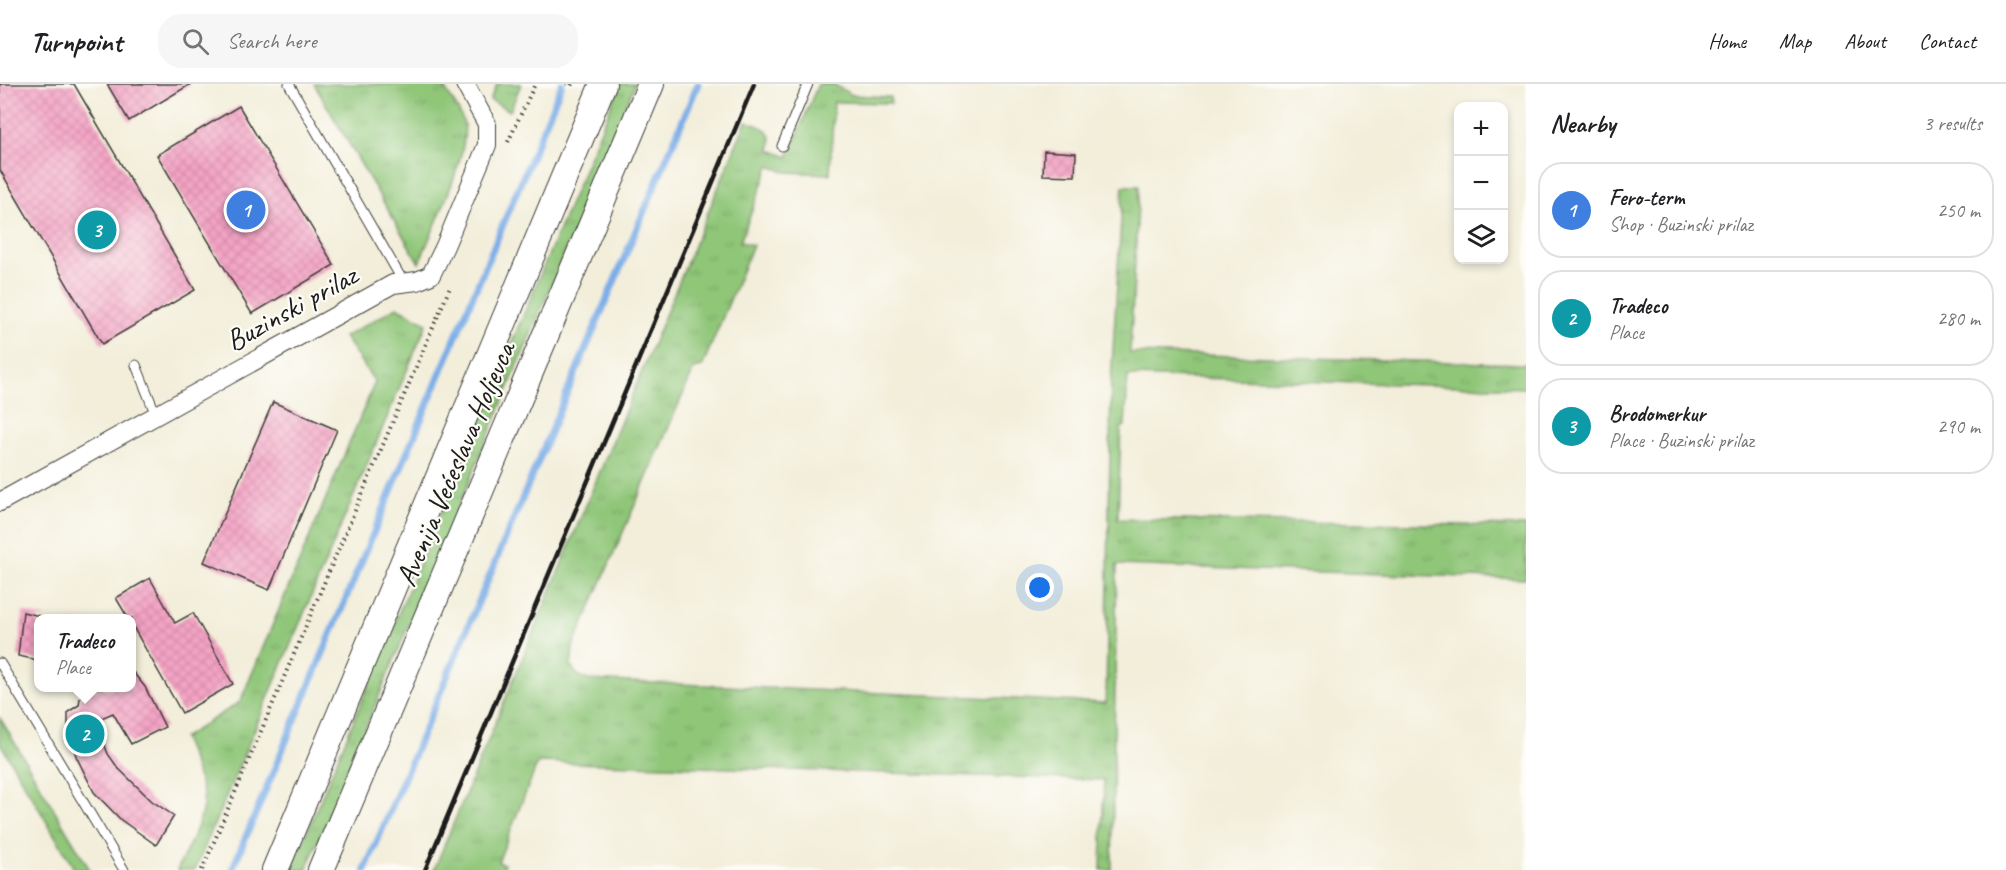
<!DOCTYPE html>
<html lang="en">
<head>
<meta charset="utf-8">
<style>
  body { margin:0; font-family:Caveat,sans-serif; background:#f6f6f6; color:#202124 }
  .controls { position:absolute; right:18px; top:18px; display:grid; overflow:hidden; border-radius:12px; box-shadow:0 3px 9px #0003 }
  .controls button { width:54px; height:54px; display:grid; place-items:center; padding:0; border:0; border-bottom:2px solid #e0e0e0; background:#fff; color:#202124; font:30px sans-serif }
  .you { position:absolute; left:1040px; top:504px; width:21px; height:21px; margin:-15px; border:4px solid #fff; border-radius:50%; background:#1a73e8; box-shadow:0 0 0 9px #1a73e833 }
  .badge { display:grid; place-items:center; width:39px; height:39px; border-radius:50%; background:#0f766e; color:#fff; font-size:20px; font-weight:700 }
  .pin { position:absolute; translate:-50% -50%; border:3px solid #fff; box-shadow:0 2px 6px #0006 }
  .popup { position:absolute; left:34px; top:530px; width:102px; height:78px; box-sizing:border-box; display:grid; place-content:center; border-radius:12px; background:#fff; filter:drop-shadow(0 2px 4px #0005); font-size:20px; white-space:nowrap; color:#757577 }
  .popup b { font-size:22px; color:#202124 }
  .popup::after { content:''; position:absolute; left:50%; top:100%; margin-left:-12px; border:12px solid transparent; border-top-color:#fff }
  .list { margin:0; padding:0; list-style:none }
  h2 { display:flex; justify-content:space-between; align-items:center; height:78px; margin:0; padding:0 24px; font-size:26px }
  h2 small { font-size:20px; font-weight:400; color:#757577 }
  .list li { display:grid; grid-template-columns:39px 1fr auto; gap:18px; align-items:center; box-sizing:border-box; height:96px; margin:0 12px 12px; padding:0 12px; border:2px solid #e0e0e0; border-radius:24px }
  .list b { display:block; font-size:22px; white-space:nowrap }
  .list p { margin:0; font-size:20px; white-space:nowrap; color:#757577 }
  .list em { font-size:20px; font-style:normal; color:#757577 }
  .icon { flex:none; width:33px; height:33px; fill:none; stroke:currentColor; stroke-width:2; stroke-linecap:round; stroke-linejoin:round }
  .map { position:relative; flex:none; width:1526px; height:786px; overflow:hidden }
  header { display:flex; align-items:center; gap:36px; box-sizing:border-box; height:84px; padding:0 30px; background:#fff; border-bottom:2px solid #e0e0e0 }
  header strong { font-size:28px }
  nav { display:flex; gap:33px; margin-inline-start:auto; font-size:21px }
  .search { width:420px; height:54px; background:#f6f6f6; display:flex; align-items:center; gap:15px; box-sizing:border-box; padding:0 21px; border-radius:24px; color:#757577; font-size:22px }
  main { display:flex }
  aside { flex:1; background:#fff }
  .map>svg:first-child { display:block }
  .grass { fill:url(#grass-tufts); stroke:#56714a; stroke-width:1.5 }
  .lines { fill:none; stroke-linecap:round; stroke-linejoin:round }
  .stream { stroke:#7bade7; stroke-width:7 }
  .building { fill:url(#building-cross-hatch) }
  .service-casing { stroke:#3c3c38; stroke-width:11 }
  .minor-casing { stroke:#3c3c38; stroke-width:20 }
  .secondary-casing { stroke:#3c3c38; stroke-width:28 }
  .path { stroke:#3c3c38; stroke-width:4; stroke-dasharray:1.5 4.5; stroke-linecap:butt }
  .service { stroke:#fff; stroke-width:9 }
  .minor { stroke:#fff; stroke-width:18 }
  .secondary { stroke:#fff; stroke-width:26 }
  .rail { stroke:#1c1c1c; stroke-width:4.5 }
  .labels { text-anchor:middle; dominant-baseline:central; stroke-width:4.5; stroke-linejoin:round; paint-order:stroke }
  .street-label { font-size:30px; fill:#1c1c1c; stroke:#fdfcf7 }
</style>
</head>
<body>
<header>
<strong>Turnpoint</strong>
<div class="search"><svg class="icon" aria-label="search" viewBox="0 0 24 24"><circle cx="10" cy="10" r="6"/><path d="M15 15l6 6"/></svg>Search here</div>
<nav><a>Home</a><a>Map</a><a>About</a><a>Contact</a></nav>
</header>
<main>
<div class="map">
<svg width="1526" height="786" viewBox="0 0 1526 786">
  <defs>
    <pattern id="grass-tufts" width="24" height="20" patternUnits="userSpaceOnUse" patternTransform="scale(1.5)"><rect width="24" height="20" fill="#8fc678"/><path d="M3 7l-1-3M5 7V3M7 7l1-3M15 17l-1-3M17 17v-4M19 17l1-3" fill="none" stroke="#7baa67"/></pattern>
    <pattern id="building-cross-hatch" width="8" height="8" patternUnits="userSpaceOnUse" patternTransform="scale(1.5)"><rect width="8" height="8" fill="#f4a3c4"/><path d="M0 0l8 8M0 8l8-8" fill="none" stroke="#d18ca8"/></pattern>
  </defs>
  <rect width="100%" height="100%" fill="#fdfcf7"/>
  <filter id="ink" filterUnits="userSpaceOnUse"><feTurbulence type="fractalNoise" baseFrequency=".0167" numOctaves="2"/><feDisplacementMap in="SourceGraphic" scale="12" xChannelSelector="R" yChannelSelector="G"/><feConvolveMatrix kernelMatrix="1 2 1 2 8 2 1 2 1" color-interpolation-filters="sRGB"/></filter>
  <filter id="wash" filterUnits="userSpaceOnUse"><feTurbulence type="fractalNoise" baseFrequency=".008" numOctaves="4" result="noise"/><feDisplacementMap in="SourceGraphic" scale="24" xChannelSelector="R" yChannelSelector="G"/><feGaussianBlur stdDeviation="1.35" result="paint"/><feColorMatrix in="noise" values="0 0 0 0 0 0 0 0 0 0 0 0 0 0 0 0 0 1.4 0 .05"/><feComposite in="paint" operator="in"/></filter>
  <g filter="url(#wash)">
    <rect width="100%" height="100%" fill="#f3eeda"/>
    <path class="grass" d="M314 0H442C449 12 461 27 464 40 470 70 431 149 419 179Z
      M497 0H521L510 27 490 16Z
      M620 0H635L596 95 306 786H291Z
      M818 0H833L852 11 890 13 891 19 834 18 830 90 785 88 769 82 740 158 753 161 702 283 694 285 573 563 571 583 578 591 588 596 1106 619 1111 298 1123 102H1139L1130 269 1526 280V304L1128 292 1125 342 1121 344 1118 435 1526 442V495L1117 481 1112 786H1101L1104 696 538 678 498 778 504 780 502 786H434L746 37C763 44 775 44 770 66L788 73Z
      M397 223 427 239 195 786H177C186 766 206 734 203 711 200 692 190 672 183 654L240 618 375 298 344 253Z
      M0 634 90 786H75L0 659Z"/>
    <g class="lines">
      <path class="stream" d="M232 786 562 0
        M365 786 698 0"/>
    </g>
    <g id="blocks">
      <path class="building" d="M0 0H74L195 206 102 260 0 86Z
        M107 0H191L129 37Z
        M239 22 334 181 252 230 157 71Z
        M1044 67 1076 69 1075 92 1043 91Z
        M273 318 337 346 269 506 204 478Z
        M150 494 175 539 193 529 233 600 182 629 132 541V534H128L116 514Z
        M23 528 48 534H38V576L18 572Z
        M132 587 145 603 165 643 131 660 113 629 99 635 98 643 108 670 118 684 152 717 174 732 156 761 121 736 94 708 76 672 68 642V628L79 621 80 614 85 607 91 605 89 604H132Z"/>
    </g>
  </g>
  <g filter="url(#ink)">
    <use href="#blocks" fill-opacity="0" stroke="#3c3c38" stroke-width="1.5"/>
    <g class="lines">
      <g class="service-casing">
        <path id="service" d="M289 0 404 199
          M782 62 808 0
          M136 281 156 331
          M0 579 124 786"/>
      </g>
      <g class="minor-casing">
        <path id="minor" d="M0 418 393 200 417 197 431 191 445 162 487 61V40L465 0"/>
      </g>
      <g class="secondary-casing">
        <path id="secondary" d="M275 786 603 0
          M321 786 651 0"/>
      </g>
      <path class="path" d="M566 0 571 2 572 0
        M508 58 535 0
        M202 786 451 201"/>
      <use href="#service" class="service"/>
      <use href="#minor" class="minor"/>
      <use href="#secondary" class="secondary"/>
      <path class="rail" d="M425 786 754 0"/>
    </g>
  </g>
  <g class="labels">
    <g class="street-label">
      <text transform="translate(291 224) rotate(-29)">Buzinski prilaz</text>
      <text transform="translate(455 380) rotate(-67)">Avenija Većeslava Holjevca</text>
    </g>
  </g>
</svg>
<div class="controls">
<button>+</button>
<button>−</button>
<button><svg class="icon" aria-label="layers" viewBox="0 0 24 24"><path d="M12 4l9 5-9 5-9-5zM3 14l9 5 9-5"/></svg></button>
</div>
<div class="you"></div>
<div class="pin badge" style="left:246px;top:126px;background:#3f7fe0">1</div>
<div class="pin badge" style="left:85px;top:650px;background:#0f9aa8">2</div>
<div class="popup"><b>Tradeco</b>Place</div>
<div class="pin badge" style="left:97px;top:146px;background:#0f9aa8">3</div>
</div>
<aside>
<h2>Nearby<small>3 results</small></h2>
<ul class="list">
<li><span class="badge" style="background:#3f7fe0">1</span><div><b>Fero-term</b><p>Shop · Buzinski prilaz</p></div><em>250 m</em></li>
<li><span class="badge" style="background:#0f9aa8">2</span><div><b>Tradeco</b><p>Place</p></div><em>280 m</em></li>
<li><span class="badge" style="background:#0f9aa8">3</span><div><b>Brodomerkur</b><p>Place · Buzinski prilaz</p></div><em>290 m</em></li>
</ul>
</aside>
</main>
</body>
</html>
